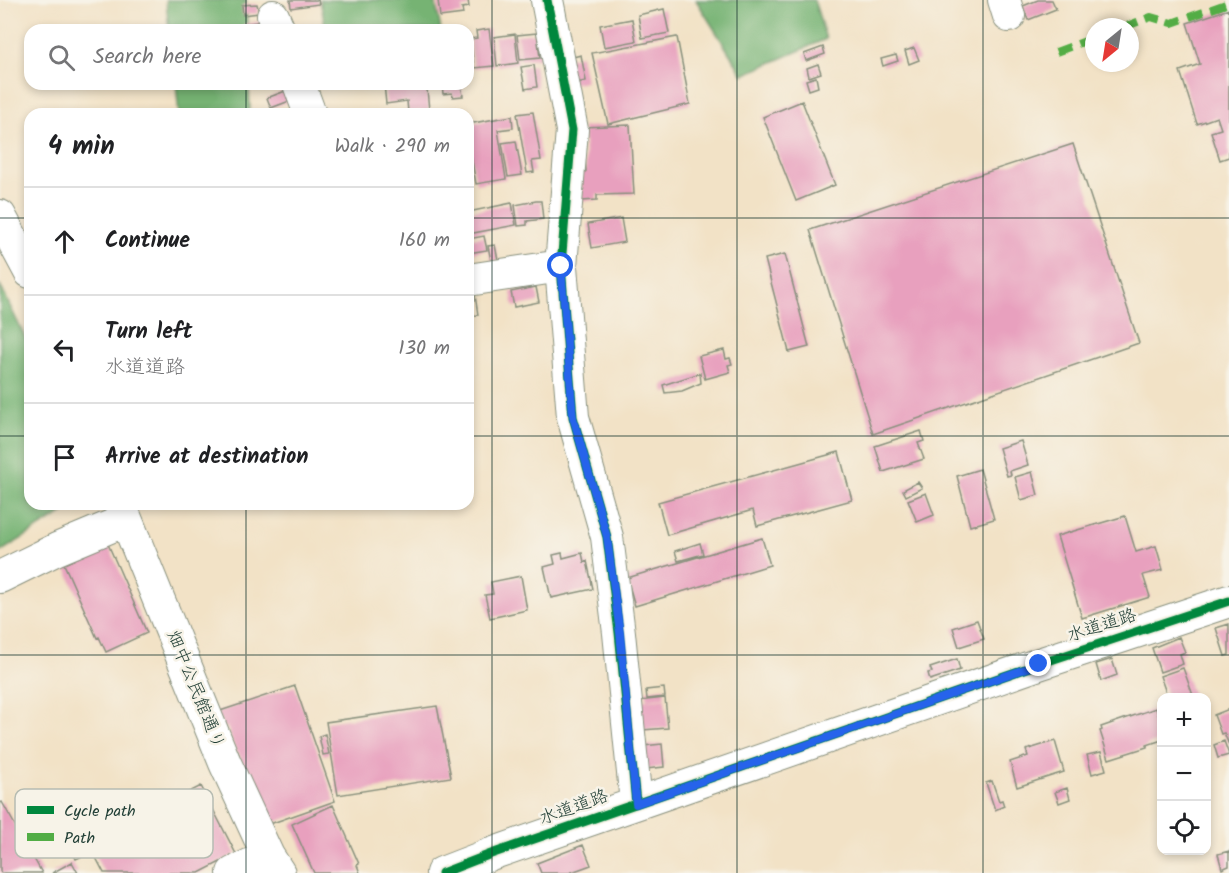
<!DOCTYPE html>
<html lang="en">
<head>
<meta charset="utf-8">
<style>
  body { margin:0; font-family:Kalam,"Klee One",sans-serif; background:#f6f6f6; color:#202124 }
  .controls { position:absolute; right:18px; bottom:18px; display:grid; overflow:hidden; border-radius:12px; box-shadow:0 3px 9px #0003 }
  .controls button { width:54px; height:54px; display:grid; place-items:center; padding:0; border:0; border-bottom:2px solid #e0e0e0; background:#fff; color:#202124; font:30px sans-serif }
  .compass { position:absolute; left:1085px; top:18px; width:54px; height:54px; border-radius:50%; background:#fff; box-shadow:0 3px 9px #0003; rotate:210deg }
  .stop { position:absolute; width:18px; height:18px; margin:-14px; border:4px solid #2563eb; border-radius:50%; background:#fff }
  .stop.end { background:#2563eb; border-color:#fff; box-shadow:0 2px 6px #0008 }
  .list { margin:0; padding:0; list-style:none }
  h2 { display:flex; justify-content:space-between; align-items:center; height:78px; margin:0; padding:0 24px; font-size:26px }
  h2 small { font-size:20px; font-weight:400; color:#757577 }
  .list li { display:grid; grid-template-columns:39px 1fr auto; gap:18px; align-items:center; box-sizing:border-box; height:108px; padding:0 24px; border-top:2px solid #e0e0e0 }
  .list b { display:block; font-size:22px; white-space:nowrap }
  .list p { margin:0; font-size:20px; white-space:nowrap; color:#757577 }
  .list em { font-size:20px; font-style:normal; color:#757577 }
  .icon { flex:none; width:33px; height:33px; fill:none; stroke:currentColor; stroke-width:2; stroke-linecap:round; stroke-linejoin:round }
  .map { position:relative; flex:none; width:1229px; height:873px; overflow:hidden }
  .search { position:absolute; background:#fff; box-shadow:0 3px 9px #0003; left:24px; top:24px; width:450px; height:66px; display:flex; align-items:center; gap:15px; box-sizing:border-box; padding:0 21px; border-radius:18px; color:#757577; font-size:22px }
  .panel { position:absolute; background:#fff; box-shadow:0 3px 9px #0003; left:24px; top:108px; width:450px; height:402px; border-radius:18px }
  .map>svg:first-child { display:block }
  .forest { fill:#76b373; stroke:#4a7854; stroke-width:1.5 }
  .building { fill:#e8a0be }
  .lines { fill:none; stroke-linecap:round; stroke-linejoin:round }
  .minor-casing { stroke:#88907d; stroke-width:34 }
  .minor { stroke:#fff; stroke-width:32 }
  .quiet { stroke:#52ad45; stroke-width:8; stroke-dasharray:15 8; stroke-linecap:butt }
  .cycleway-casing { stroke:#f7f3e8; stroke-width:13 }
  .cycleway { stroke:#00873e; stroke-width:9 }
  .route { stroke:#2563eb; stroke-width:8 }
  .grid { fill:none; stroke:#1f3d34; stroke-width:1.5; stroke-opacity:0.55 }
  .labels { text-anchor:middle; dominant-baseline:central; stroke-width:5; stroke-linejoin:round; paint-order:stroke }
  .street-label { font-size:18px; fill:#1f3d34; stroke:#f7f3e8 }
  .key { fill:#f7f3e8; stroke:#b6bcb2; stroke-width:1.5 }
  .key-label { font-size:16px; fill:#1f3d34 }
</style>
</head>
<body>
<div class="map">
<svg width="1229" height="873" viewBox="0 0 1229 873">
  <rect width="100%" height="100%" fill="#f7f3e8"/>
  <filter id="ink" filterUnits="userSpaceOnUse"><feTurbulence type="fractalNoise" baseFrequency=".0167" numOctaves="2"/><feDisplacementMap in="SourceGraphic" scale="12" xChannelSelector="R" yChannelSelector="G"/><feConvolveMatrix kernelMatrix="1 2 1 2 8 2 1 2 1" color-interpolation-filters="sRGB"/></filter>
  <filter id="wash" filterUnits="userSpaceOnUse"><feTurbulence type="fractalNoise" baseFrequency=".008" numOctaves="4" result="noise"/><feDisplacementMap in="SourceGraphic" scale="24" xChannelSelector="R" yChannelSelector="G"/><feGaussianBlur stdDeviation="1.35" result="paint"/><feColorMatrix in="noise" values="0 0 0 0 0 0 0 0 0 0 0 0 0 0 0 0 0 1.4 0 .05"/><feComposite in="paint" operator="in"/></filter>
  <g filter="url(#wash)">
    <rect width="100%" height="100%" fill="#f2e2c6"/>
    <path class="forest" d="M166 0H246L247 30H169Z
      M320 0H435L441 30H326Z
      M696 0H814L826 39 743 75Z
      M176 84H249L250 114H179Z
      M0 285 30 348V504H78L0 552Z"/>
    <g id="blocks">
      <path class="building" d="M290 0H318L319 4 291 8Z
        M438 0H468L469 7 462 8 463 14 440 17Z
        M1038 0H1052L1056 9 1028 20 1023 6Z
        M257 4 259 13 243 15 242 5Z
        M664 9 669 33 642 38 638 15Z
        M1229 9V157L1220 160 1211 132 1221 129 1217 117 1197 124 1180 71 1200 64 1187 23Z
        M632 19 636 41 604 47 600 25Z
        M273 20 274 30H245L244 24Z
        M489 29 494 66 474 68 470 39 477 38 476 31Z
        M537 33 540 58 520 60 517 35Z
        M515 34 518 63 497 66 494 37Z
        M677 37 690 104 608 124 592 53Z
        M823 47 825 54 806 61 804 54Z
        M914 48 919 60 909 64 905 51Z
        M581 55 586 81 571 84 565 59Z
        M896 55 898 61 883 66 881 59Z
        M818 64 821 73 809 77 807 68Z
        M534 65 537 87 525 89 521 67Z
        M816 77 818 87 809 90 806 80Z
        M384 84H439V88L427 89 429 110 408 112 407 101 386 104Z
        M442 84H461L463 96 453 97 452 93 443 94Z
        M288 90 292 100 271 108 267 98Z
        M802 101 835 185 796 201 763 117Z
        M533 112 541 160 532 161 534 172 527 173 517 114Z
        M512 116 513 128 498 130 506 179 476 184 468 138V124Z
        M630 125 634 194 597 195V200L582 201 581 171H586L583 127Z
        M516 141 522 175 508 177 502 143Z
        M1073 144 1139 343 873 434 810 230Z
        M536 201H541L543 219 527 221V225L518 226 515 205Z
        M512 203 516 225 468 234V212Z
        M621 218 625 242 592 248 588 224Z
        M484 236 487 250 468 253V239Z
        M495 245 498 260 491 261 488 246Z
        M785 254 809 347 789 352 765 259Z
        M536 287 539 302 514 307 511 292Z
        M474 288 478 315 468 316V290Z
        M724 350 726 359 730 358 732 364 728 365 730 372 705 379 699 356Z
        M700 373 701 383 682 391 665 393 663 385Z
        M921 431 924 441 918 443 924 459 883 472 875 446Z
        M1021 441 1028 465 1010 471 1011 475 1007 476 999 448Z
        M839 452 852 500 757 526 753 510 667 535 658 502Z
        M980 469 994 519 970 526 957 476Z
        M1032 472 1038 495 1021 500 1015 477Z
        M918 482 922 488 906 496 903 490Z
        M926 493 934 515 917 522 908 500Z
        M1125 516 1136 552 1156 546 1163 570 1143 575 1150 597 1082 618 1057 536Z
        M762 538 770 565 635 606 627 578Z
        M700 543 703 554 678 561 675 551Z
        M108 544 147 633 106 652 99 637 97 638 64 564Z
        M562 553 563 558 582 553 584 562 587 561 593 589 551 598 544 567 555 564 553 555Z
        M521 576 527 610 490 618 485 595 493 594 491 582Z
        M977 620 984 639 959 647 953 628Z
        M1229 624V655L1225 656 1216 628Z
        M1179 637 1185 652 1180 654 1183 664 1160 672 1152 648Z
        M957 659 960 670 930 680 928 673 932 672 930 668Z
        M1112 659 1117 675 1101 681 1096 664Z
        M1183 668 1194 698H1168L1160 676Z
        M295 686 335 801 264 826 238 752 236 753 227 727 223 728 217 712Z
        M664 688 665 697 647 699 646 690Z
        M665 698 668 728 642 730 638 701Z
        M437 706 451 777 338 795 326 722Z
        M1156 708 1162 725V740L1147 745V747L1109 759 1100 731 1102 730 1101 727Z
        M1229 709V745L1224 733 1221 734 1214 715Z
        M325 734 329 754 323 755 319 736Z
        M1055 741 1064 772 1017 787 1010 762 1028 756 1026 750Z
        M1224 741 1229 755 1218 758 1214 745Z
        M662 744 664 767 646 769 643 746Z
        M1101 752 1106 770 1092 774 1087 755Z
        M992 781 999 801 1002 800 1004 806 995 810 986 783Z
        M201 786 236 854 199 873H104L89 844Z
        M1067 788 1070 799 1059 803 1055 792Z
        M2 802 42 873H1L0 871V803Z
        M333 805 359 864 357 865 360 873H314L292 824Z
        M83 842 89 853 76 859 71 848Z
        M583 845 591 865 569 873H541L537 863Z
        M1229 851V866L1222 869 1218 854Z
        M72 862 78 873H52Z"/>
    </g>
  </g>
  <g filter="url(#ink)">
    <use href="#blocks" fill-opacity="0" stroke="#88907d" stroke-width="1.5"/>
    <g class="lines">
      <g class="minor-casing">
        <path id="minor" d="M547 0 572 130 561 266 573 417 607 537 619 633 636 803
          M1004 0 1009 16
          M273 16 279 30
          M299 84 310 114
          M0 216 30 272
          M468 280 561 266
          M120 504 225 763 268 856 279 873
          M0 577 57 549 126 520
          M233 873 268 856
          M442 873 491 854 1039 664 1229 601"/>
      </g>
      <use href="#minor" class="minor"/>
      <path class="quiet" d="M1124 27 1151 17 1172 23 1229 3
        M1056 52 1094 38"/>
      <g class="cycleway-casing">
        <path id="cycleway" d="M547 0 572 130 561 266 573 417 607 537 619 633 636 803
          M442 873 491 854 1039 664 1229 601"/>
      </g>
      <use href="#cycleway" class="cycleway"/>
    </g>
  </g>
  <g class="lines" filter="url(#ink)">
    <path class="route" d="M561 266 573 417 607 537 620 633 636 804 1039 664"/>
  </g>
  <path class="grid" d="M246 0V30M492 0V873M737 0V873M983 0V873M246 84V114M0 218H30M468 218H1229M0 436H30M468 436H1229M246 504V873M0 655H1229"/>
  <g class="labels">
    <g class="street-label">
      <text transform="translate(1102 626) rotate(-18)">水道道路</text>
      <text transform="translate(195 690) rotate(68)">畑中公民館通り</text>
      <text transform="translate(574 808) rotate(-20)">水道道路</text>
    </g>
  </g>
  <rect x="15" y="789" width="198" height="69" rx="9" class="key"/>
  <rect x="27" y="806" width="27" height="8" fill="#00873e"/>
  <rect x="27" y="833" width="27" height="8" fill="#52ad45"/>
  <g class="key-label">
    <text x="64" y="816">Cycle path</text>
    <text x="64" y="843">Path</text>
  </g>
</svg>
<div class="controls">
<button>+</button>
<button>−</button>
<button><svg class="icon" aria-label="locate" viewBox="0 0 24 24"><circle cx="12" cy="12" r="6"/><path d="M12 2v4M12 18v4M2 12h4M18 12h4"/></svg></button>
</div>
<svg class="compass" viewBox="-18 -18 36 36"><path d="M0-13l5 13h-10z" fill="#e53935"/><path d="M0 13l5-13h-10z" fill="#757577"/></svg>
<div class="stop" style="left:561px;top:266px"></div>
<div class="stop end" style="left:1039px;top:664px"></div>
<div class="search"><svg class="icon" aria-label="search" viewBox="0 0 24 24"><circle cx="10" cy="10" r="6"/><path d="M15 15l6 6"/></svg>Search here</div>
<section class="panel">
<h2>4 min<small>Walk · 290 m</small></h2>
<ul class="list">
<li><svg class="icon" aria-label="ahead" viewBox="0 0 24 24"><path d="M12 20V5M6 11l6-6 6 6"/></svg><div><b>Continue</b></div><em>160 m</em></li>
<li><svg class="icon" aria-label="left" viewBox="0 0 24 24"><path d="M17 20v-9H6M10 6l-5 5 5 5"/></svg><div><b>Turn left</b><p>水道道路</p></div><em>130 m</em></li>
<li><svg class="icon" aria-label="arrive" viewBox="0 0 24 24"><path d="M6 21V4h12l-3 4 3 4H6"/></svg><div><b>Arrive at destination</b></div></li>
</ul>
</section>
</div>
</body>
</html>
